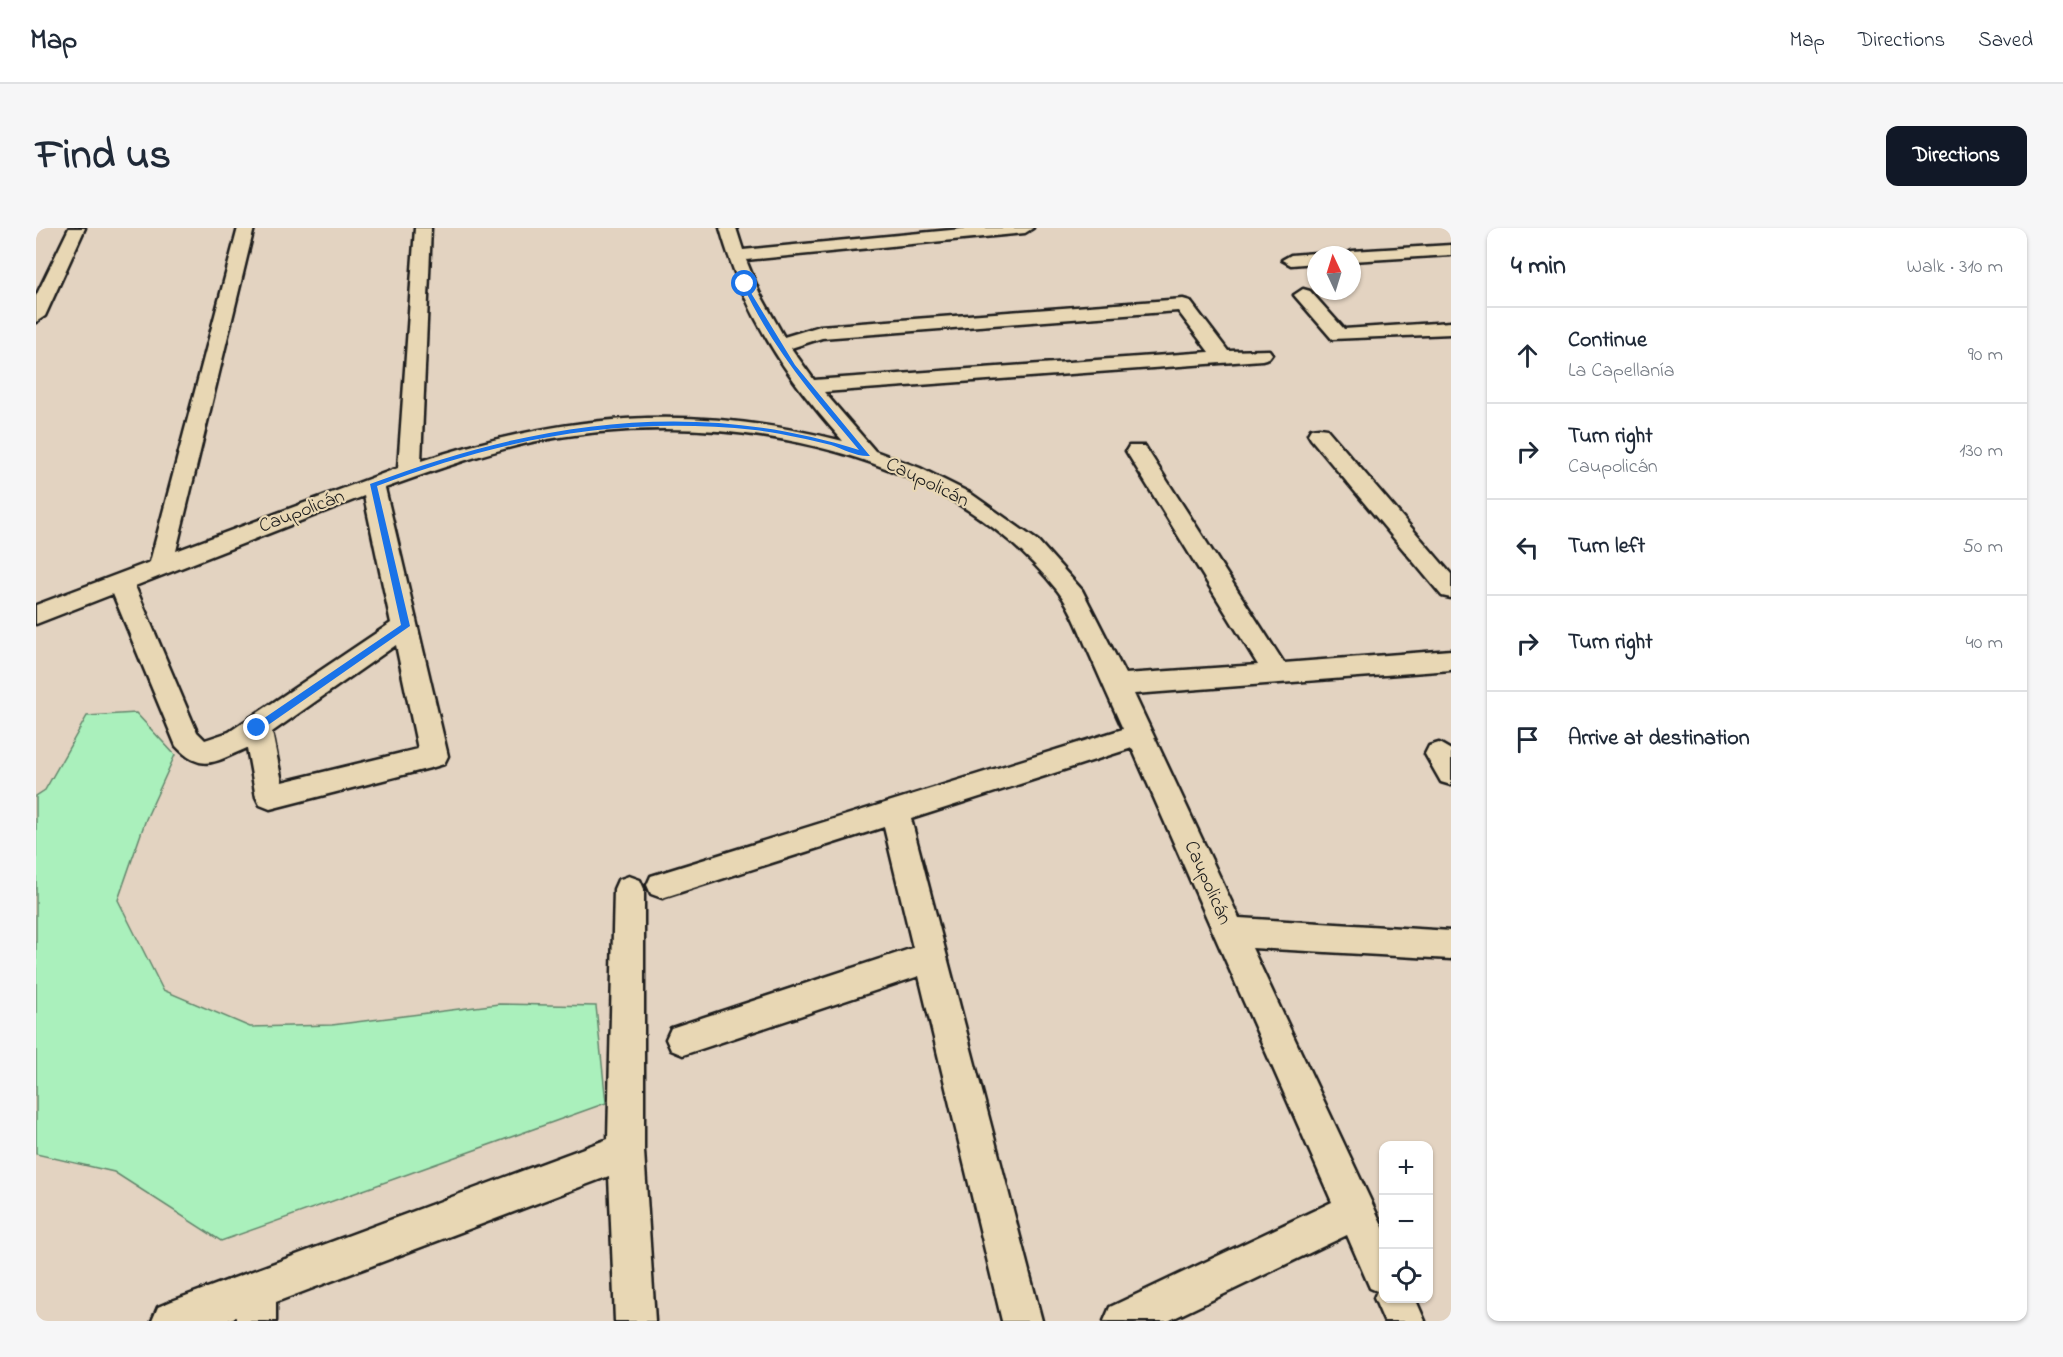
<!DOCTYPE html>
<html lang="en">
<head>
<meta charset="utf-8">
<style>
  body { margin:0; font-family:"Indie Flower",sans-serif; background:#f6f6f7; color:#1f2937 }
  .controls { position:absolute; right:18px; bottom:18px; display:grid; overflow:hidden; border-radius:12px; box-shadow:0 2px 4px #0004 }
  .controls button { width:54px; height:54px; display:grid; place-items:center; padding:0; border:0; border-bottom:2px solid #e0e1e3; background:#fff; color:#1f2937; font:30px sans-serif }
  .compass { position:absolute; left:1271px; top:18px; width:54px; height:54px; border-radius:50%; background:#fff; box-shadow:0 2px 4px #0004; rotate:356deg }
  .stop { position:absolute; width:18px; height:18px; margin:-14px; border:4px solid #1a73e8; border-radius:50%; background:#fff }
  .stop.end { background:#1a73e8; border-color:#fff; box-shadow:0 2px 6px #0008 }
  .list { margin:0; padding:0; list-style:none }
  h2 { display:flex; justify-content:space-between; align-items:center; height:78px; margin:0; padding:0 24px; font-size:26px }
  h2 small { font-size:20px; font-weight:400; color:#747a83 }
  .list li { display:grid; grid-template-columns:39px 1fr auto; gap:18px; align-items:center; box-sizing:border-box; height:96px; padding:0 24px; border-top:2px solid #e0e1e3 }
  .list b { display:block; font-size:22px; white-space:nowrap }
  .list p { margin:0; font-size:20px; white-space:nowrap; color:#747a83 }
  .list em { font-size:20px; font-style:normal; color:#747a83 }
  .icon { flex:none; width:33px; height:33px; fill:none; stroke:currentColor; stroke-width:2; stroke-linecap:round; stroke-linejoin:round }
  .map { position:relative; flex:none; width:1415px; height:1093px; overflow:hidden; border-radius:12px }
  header { display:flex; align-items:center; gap:36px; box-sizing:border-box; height:84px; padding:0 30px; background:#fff; border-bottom:2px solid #e0e1e3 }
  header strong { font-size:28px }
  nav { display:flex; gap:33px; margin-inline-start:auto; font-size:21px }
  .intro { display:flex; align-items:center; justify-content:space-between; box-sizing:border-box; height:144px; padding:0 36px }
  h1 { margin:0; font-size:42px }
  .button { padding:15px 27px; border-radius:12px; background:#111827; color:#fff; font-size:21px; font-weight:700 }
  main { display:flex; gap:36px; padding:0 36px }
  aside { flex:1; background:#fff; border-radius:12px; box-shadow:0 2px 4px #0004 }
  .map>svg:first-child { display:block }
  .green { fill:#aaf0bc; stroke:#63866c; stroke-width:1.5 }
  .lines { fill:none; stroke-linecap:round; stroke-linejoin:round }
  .minor-casing { stroke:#1c1c1c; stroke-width:5 }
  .minor { fill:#e8d7b4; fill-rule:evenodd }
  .route { fill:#1a73e8 }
  .labels { text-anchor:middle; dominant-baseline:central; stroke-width:4.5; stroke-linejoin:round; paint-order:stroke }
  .street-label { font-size:20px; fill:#1c1c1c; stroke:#e8d7b4 }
</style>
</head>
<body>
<header>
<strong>Map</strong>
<nav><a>Map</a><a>Directions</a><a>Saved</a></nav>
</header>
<div class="intro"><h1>Find us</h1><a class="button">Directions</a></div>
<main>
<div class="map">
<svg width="1415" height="1093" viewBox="0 0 1415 1093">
  <rect width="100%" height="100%" fill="#e3d3c1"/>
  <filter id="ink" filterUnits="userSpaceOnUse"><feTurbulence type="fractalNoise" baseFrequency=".0167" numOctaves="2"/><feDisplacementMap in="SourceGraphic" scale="12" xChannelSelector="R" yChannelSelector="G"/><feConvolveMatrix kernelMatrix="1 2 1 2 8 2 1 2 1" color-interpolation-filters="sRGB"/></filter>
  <g filter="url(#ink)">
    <path class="green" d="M100 485 139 527 110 591 82 672 127 762 214 799 296 797 463 776 560 778 570 875 185 1013 78 944 0 926V568L9 562 51 488Z"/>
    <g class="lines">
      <g class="minor-casing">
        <path id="minor" d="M33 0H49L9 88 0 94V68Z
          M202 0H218L140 323 362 240 379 0H395L385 233C531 185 656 175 807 213 748 147 708 85 684 0H700L707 22 936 0H997L989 5 710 32 723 64 748 109 784 98 1147 71 1154 73 1192 123 1233 122 1236 126 1233 130 1226 132 788 164 839 223 884 240 934 265 1002 313 1046 362 1089 446 1222 437 1090 223 1093 218H1109L1112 223 1248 435 1415 422V442L1098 466 1203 690 1415 703V731L1216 720 1348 1001V1070H1379L1389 1093H1348L1338 1070 1341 1063 1334 1060 1311 1007 1132 1093H1068L1074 1079 1296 974 1096 520 875 591 1006 1093H966L883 748 647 827 635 822 630 811 635 800 877 720 848 599 626 670 615 666 611 657 615 648 1087 501C1076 477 1065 452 1054 427 1044 405 1036 381 1021 362 902 213 674 178 496 214 446 225 397 243 349 260L412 528 408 536 398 539 234 581 224 577 220 569 211 520C180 533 166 546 140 518L77 366 0 396V377L114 334ZM1142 83 1173 124 778 152 755 120 786 110ZM328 268 355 395 193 504 169 512 161 504 99 358ZM360 417 382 521 246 554 236 504Z
          M1415 17V27L1316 33V27H1308L1316 23Z
          M1280 25 1287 27H1280V35L1255 37 1246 32 1255 27Z
          M1267 61 1274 63 1308 101 1415 94V106L1296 111 1258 67Z
          M1283 200 1291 201 1415 346V370L1406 368 1275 211 1272 206 1275 201Z
          M1403 515 1415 522V557L1405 554 1389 526 1393 518Z
          M593 648 604 652 608 661V923L619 1093H579L573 948 240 1074V1093H200V1089L189 1093H116L122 1079 136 1073 572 911 578 661 582 652Z"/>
      </g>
      <use href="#minor" class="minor"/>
    </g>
  </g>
  <path class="route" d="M709 55 759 137 834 228C821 229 807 221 795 217 771 211 744 205 719 202 583 188 468 210 341 258L374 398 225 502H218V497L365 397 334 256C495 195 656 169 823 222 776 166 738 123 706 56Z"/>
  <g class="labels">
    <g class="street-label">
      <text transform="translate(891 255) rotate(26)">Caupolicán</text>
      <text transform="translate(266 284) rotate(-21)">Caupolicán</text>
      <text transform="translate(1171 655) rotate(66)">Caupolicán</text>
    </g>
  </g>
</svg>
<div class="controls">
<button>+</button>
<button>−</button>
<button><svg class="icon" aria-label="locate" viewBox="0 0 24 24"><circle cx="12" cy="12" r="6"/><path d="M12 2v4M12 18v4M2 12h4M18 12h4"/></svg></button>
</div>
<svg class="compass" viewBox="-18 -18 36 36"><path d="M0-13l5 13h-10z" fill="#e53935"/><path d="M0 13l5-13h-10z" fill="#747a83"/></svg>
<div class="stop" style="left:709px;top:56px"></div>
<div class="stop end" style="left:221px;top:500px"></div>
</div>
<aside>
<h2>4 min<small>Walk · 310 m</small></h2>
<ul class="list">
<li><svg class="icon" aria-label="ahead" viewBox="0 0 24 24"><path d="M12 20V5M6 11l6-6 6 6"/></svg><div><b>Continue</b><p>La Capellanía</p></div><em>90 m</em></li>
<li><svg class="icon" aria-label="right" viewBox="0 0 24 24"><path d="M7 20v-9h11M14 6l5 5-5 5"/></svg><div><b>Turn right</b><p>Caupolicán</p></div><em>130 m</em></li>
<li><svg class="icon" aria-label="left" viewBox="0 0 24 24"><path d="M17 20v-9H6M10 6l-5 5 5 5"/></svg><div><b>Turn left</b></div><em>50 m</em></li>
<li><svg class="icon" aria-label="right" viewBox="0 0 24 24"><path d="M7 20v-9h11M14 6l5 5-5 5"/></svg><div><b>Turn right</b></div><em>40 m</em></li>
<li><svg class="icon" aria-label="arrive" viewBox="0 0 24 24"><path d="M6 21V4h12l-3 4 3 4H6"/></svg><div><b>Arrive at destination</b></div></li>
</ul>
</aside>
</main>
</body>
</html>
